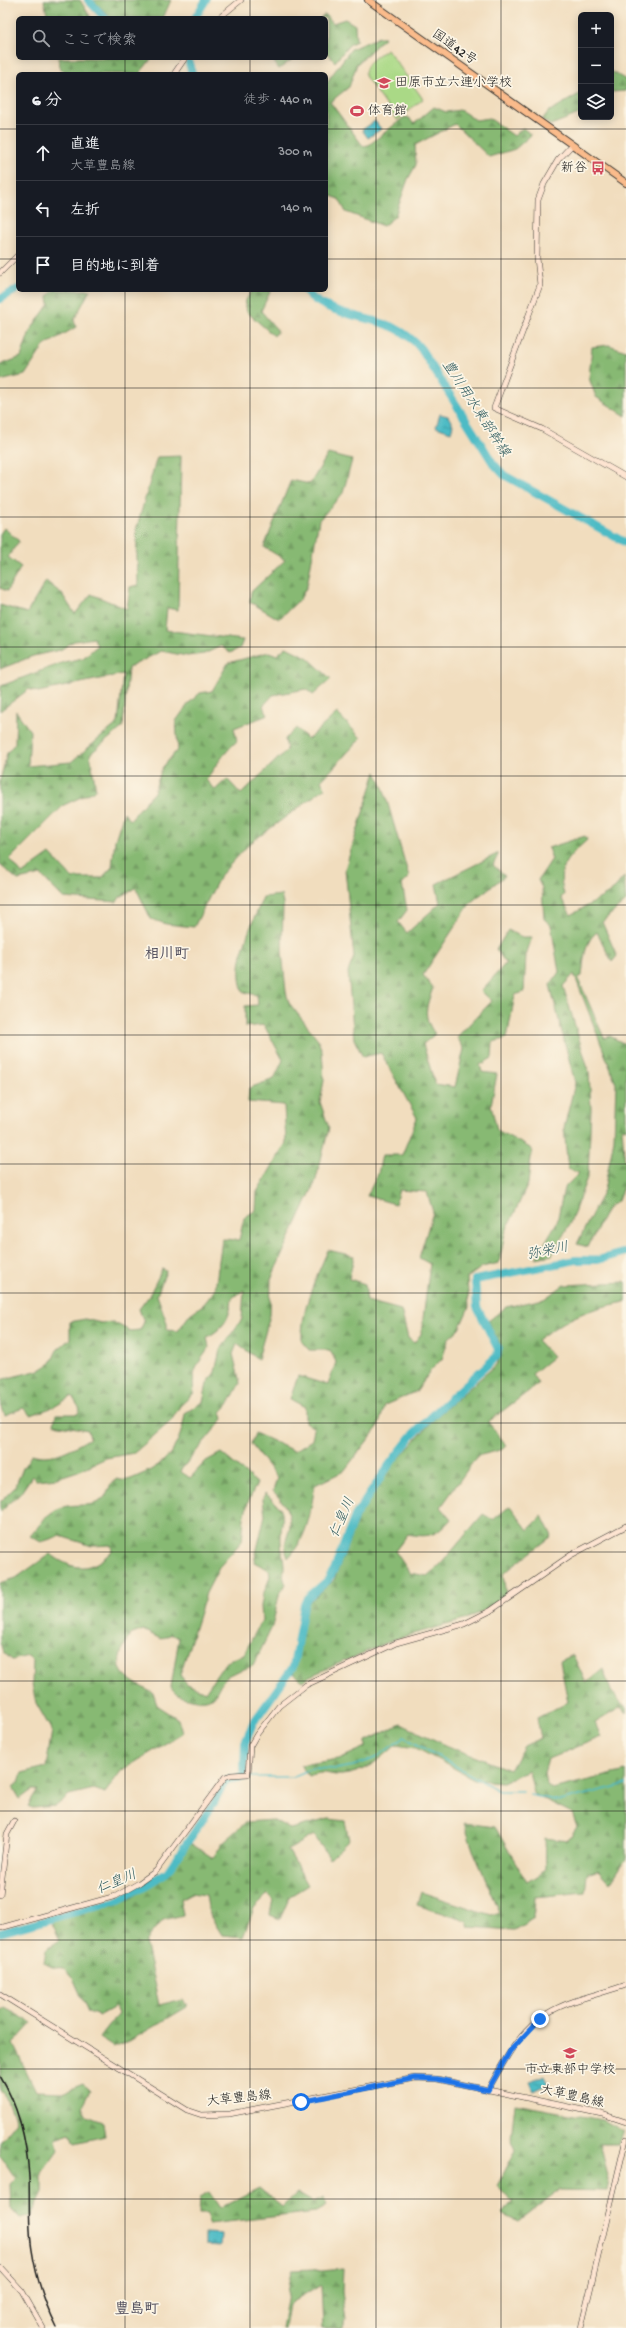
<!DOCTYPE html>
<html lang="ja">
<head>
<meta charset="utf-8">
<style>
  body { margin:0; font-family:"Gochi Hand","Klee One",sans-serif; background:#20242c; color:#f1f3f6 }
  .controls { position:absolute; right:12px; top:12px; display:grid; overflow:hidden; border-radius:6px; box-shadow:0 2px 10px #0003 }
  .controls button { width:36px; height:36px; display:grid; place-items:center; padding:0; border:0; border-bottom:1px solid #363941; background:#171b24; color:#f1f3f6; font:20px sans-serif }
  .stop { position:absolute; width:12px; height:12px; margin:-9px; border:3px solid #1a73e8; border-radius:50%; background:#fff }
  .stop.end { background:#1a73e8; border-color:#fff; box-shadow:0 1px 4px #0008 }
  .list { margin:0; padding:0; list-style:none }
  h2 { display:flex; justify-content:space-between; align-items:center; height:52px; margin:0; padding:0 16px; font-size:17px }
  h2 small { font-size:13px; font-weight:400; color:#9ea1a6 }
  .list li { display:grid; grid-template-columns:26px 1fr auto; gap:12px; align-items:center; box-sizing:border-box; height:56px; padding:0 16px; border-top:1px solid #363941 }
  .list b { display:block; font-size:15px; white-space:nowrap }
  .list p { margin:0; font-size:13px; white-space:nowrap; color:#9ea1a6 }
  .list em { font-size:13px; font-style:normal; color:#9ea1a6 }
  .icon { flex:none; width:22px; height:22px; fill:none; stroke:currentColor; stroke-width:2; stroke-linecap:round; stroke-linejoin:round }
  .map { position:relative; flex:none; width:626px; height:2328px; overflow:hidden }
  .search { position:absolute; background:#171b24; box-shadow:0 2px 10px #0003; left:16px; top:16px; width:312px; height:44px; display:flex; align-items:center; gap:10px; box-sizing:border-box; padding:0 14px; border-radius:6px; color:#9ea1a6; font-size:15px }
  .panel { position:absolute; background:#171b24; box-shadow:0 2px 10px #0003; left:16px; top:72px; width:312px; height:220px; border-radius:6px }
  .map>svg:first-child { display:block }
  .forest { fill:url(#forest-firs); stroke:#526a48 }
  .pitch { fill:#aad986; stroke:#637a51 }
  .water { fill:url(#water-ripples); stroke:#346c70 }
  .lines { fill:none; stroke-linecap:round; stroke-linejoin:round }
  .stream { stroke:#4dbbc5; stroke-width:1.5 }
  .river { stroke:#4dbbc5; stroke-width:8 }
  .secondary-casing { stroke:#3c3934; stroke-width:6 }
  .highway-casing { stroke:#3c3934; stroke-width:8 }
  .secondary { stroke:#fde4d1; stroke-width:5 }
  .highway { stroke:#fabb8b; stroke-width:6 }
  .rail { stroke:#1c1c1c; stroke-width:1.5 }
  .route { stroke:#1a73e8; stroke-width:5 }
  .grid { fill:none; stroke:#1c1c1c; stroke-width:1; stroke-opacity:0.55 }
  .labels { text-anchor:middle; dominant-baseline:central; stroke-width:3.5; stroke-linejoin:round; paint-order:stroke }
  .street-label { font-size:13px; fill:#1c1c1c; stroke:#fcf5e5 }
  .poi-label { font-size:13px; fill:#1c1c1c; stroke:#fcf5e5; text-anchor:start }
  .water-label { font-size:14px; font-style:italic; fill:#305c60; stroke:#fcf5e5 }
  .quarter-label { font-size:15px; font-weight:bold; fill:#4e4b5a; stroke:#fcf5e5 }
</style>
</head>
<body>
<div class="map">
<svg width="626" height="2328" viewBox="0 0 626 2328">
  <defs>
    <pattern id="forest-firs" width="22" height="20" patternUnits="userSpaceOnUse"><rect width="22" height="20" fill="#87b973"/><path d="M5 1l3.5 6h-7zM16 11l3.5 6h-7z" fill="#749e63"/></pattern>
    <pattern id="water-ripples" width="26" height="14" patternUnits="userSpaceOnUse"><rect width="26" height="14" fill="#4dbbc5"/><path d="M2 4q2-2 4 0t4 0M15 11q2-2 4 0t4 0" fill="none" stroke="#3f979f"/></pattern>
  </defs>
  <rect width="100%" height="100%" fill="#fcf5e5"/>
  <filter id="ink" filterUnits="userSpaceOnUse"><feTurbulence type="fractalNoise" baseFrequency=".025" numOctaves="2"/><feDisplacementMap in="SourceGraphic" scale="8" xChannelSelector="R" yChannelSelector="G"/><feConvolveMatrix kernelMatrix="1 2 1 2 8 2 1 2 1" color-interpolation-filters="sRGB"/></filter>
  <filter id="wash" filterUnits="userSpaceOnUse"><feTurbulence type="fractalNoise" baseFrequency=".012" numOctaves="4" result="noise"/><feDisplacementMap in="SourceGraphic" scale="16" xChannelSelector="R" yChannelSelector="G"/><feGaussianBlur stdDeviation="0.9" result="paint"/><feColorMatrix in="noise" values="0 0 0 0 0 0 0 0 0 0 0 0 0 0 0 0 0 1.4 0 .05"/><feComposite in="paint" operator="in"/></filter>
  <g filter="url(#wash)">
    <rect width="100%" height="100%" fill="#f1ddbe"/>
    <path class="forest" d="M44 0H80L91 18H48Z
      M93 0H171L163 18H111Z
      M325 14 333 23 345 19 355 25 356 41 349 45 335 62 326 52V18H320Z
      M379 37H385L357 64 349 87 330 102 363 146 369 145 403 118 408 117 414 124 434 107 446 112 460 110 476 120 489 118 514 136 523 128 531 135 515 149 489 157 455 124 415 145 416 165 408 179 395 216 383 226 346 212 339 199 329 195 326 197V83L351 49Z
      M58 58H152L139 74H76L61 70Z
      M279 58H294L279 69 274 62Z
      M611 71 626 80V91L611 92Z
      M581 93V113L551 125 542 120 548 112Z
      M54 290H90L74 320 76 327 44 346 25 375 0 381V365L21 357 30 331 49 304 48 296Z
      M252 290H271L261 311 278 331 274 336 247 312 245 302Z
      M609 345 626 351V416L596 397 589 378 592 347Z
      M328 454 352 460 343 493 319 520 307 586 300 599 279 619 250 602 251 592 285 560 264 547 291 480 310 484Z
      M181 456 178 610 167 608 165 630 243 640 240 648 230 653 221 646 204 654 187 656 161 651 128 668 123 727 90 754 96 790 64 805 10 859 22 874 50 854 72 878H102L112 867 115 840 124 812 130 820 154 792 162 768 178 749 176 721 189 703 200 693 212 691 228 663 269 652 277 655 286 647 307 657 331 679 313 695 306 689 273 695 263 706 268 715 234 728 237 741C224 753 216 765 206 780L215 790 227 779 241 794 287 750 285 739 296 728 308 739 337 713 361 738 321 781 325 788 249 844 220 876 194 927 166 924 151 919 136 888 120 897 117 902 63 898 41 875 18 880 0 865V781L7 753 15 743 16 711 30 731 28 766 71 762 118 723 123 674 38 692 29 689 0 711 1 686 64 662 83 658 97 646 94 638 74 641 60 650 33 656 0 669V605L27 613 46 581 62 594 75 614 91 594 127 609 130 587 138 585 136 530 157 457Z
      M4 528 19 541 8 557 21 567 7 591 0 588V534Z
      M376 772 384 790 409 877 402 884 407 910 398 922 407 933 440 903 436 884 499 853 493 865 505 876 471 902 423 975 433 988C426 1007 422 1016 435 1034L423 1044 435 1084 455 1087 464 1049 457 1037 492 1001 481 991 506 963 496 950 508 930 522 937H532L526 955 524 992 515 995 507 1038 493 1042 492 1058 480 1065 482 1072 497 1074 491 1105 497 1130 532 1149 528 1184 505 1233 499 1263 482 1267 467 1278 469 1307 459 1329 449 1338 442 1359 431 1370 417 1391 385 1405 378 1427 344 1471 315 1485C310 1514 308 1537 288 1558 281 1540 291 1535 290 1521 289 1509 281 1499 273 1491L277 1478 251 1444 255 1433 294 1451 312 1440 314 1428 305 1422V1407L290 1399 298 1376 328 1385 336 1362 330 1350H309L302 1342C301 1309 315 1280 328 1250L354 1256 349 1279 365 1284 367 1301 401 1310 408 1338 414 1343 421 1334 430 1264 419 1258 433 1212 427 1192 399 1190 395 1204 367 1196 378 1174 382 1155H402L417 1118 381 1053 363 1057 354 1039 348 972 354 957 345 869Z
      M585 836 587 840C567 858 556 867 564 894L561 898 571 915 611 892 624 877 626 901 602 922 617 956 612 962 597 932C584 942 584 960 582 976L578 978 604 1038 610 1036 625 1044 626 1042V1129L622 1128 626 1178 618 1201 608 1207 588 1247 577 1244 604 1190 614 1139 616 1083 574 974 563 986 589 1072 591 1109 588 1175 570 1223 552 1255 536 1258 557 1222 564 1188 579 1173 568 1169 564 1128 575 1083 550 985 559 972 551 925 544 919 542 888 538 880 552 859 548 848Z
      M281 895 283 904 282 951 286 992 289 1003 317 1038 322 1051 324 1080 320 1102 329 1128 315 1183 271 1279 270 1315 258 1359 237 1344 233 1354 240 1383C233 1395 231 1403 221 1412L223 1419 180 1471 190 1478 206 1461 221 1453 257 1483 248 1502 244 1518 242 1541 220 1566 206 1593 180 1675 187 1684 205 1692 225 1663 244 1654 262 1620 261 1606 263 1595 270 1577 269 1570 254 1562 265 1515 263 1499 265 1493C291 1514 280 1515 281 1542 281 1550 284 1558 284 1566 284 1574 282 1577 286 1584L279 1595 272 1627 253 1666C245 1669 236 1671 229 1675 214 1684 221 1706 192 1699 182 1697 177 1696 171 1687L179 1638 171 1634 161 1639 143 1630 130 1635C109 1671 121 1676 153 1693L157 1705 178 1719 182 1733 121 1771 105 1793 94 1789 69 1795 56 1806 32 1808 28 1806 38 1790H32L20 1799 13 1787 19 1782 22 1773 46 1767 52 1731 36 1703 32 1684 33 1661 28 1656 12 1660 3 1652 0 1642V1583L16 1578 50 1554C74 1571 90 1573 112 1551L111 1545 92 1546 60 1536 41 1542 30 1536C37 1529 45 1516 54 1511 75 1497 102 1518 111 1483L117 1479C126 1482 131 1479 140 1475 169 1463 181 1444 185 1413L203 1402 207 1384 215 1372 220 1350 242 1319 244 1290 232 1298C230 1317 225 1328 207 1337L209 1348C197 1365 191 1372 194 1393L180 1406 171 1421 134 1453 106 1458 78 1471 57 1478 36 1480 32 1476 20 1494 0 1512V1502L15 1487 23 1468 32 1454C53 1461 73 1448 90 1438L88 1430 54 1424 56 1414H78L80 1409 72 1396 54 1407 31 1415 23 1408 5 1415 0 1402V1380L40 1370 51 1363 57 1350 70 1339V1322L85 1319 101 1323 113 1322 130 1331 140 1330 144 1322 139 1309 149 1296 162 1269 166 1271 157 1295 167 1323V1330L178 1331 190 1314 204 1304 215 1290 222 1239 239 1240 244 1218 256 1210 257 1192 286 1143 284 1105 248 1102 249 1088 274 1079 283 1060 264 1025 245 1027V1006L258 1005 257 995 243 992C232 962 252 925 263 897Z
      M626 1282V1302C589 1308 567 1318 537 1340L553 1357 532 1374 538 1384 488 1422 507 1446 501 1450 477 1456 441 1507 451 1519C436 1536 429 1538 408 1534L395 1551 410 1573 427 1576 441 1564 483 1514 493 1520 510 1506 528 1530 542 1516 552 1536 503 1574 506 1596 489 1608 464 1620 395 1639 310 1676 303 1681 293 1673 308 1603 334 1580 363 1505 393 1465 438 1415 495 1366C509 1349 497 1339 487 1322L506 1307 544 1299 564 1285Z
      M573 1655 586 1683 603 1669 611 1691 626 1708V1713L621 1707 595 1723 601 1737 548 1759 544 1773 546 1784 552 1789 626 1771V1859L610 1883 598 1870 587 1875 585 1892 535 1897 534 1918 514 1930 469 1927 467 1921 417 1905 421 1892 491 1915 500 1912 473 1850 464 1823 495 1827 527 1882 546 1870 545 1838 567 1841 577 1827 572 1813 534 1794 529 1770 503 1782 476 1780 416 1748 396 1745C381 1759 364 1773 342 1775 327 1776 327 1769 308 1776L301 1765 339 1759 366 1747V1741L401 1724 450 1747 510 1770 524 1746 541 1738 537 1718 568 1702 560 1661Z
      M329 1819 345 1821 349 1840 330 1859 314 1835 288 1850 308 1885 290 1896 280 1919 270 1915 273 1899 268 1894 254 1908 243 1937 222 1935 209 1914 206 1895 191 1893 180 1899 183 1915 163 1920 145 1942 159 2005 183 1999 187 2007 131 2040 113 2047 99 2038 118 2014 115 2007 99 2016 88 2012 74 1980 63 1968 52 1967 44 1963 46 1949 60 1940 51 1921 99 1909 130 1899 168 1873 190 1843 213 1858 223 1842 246 1822 272 1820 290 1829Z
      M5 2008 32 2023 13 2044 36 2091 63 2092 83 2084 90 2091 82 2106 87 2116 103 2122 105 2136 75 2143 71 2133 56 2138 58 2150 42 2172V2192L31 2215 20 2218 11 2209 10 2185 16 2179 0 2155V2141L16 2121 8 2101 0 2091V2012Z
      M515 2104 603 2120 623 2131 618 2144H600L609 2179 607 2191 559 2190 519 2221 502 2213 513 2203 497 2186 516 2150 511 2138Z
      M259 2188 282 2207 297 2193 314 2203 324 2198 326 2206 316 2212 209 2224 208 2214H198L199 2197 209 2192 220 2208Z
      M312 2269 321 2271 343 2269 342 2292 346 2319 342 2328H323L321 2284 289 2304 285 2328H282L292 2270Z"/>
    <path class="pitch" d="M387 49 423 99 397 120 365 76C364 63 377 56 387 49Z"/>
    <path class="water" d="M375 121 381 129 368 138 362 130Z
      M440 414 448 416 453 425 451 432 436 427Z
      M544 2075 548 2084 534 2091 530 2082Z
      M205 2233 221 2234 220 2246 205 2245Z"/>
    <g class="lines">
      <path class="stream" d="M245 1777H292L313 1768 336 1769 353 1766 376 1758 404 1737 499 1791H523
        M530 1795 560 1801 626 1784"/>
      <path class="river" d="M88 0 105 18
        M195 18 206 0
        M189 63 192 73
        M305 290C321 314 369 316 395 328 405 333 414 340 421 349L493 463 504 475 626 543
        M0 299 18 289
        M244 1770 245 1743 253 1723 293 1667 304 1605 307 1598 327 1581 334 1570 355 1516 389 1465 411 1437 437 1411 497 1356 498 1349 477 1307 475 1280 576 1260H598L626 1252
        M214 1803 226 1780 244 1777
        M0 1933 119 1900 148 1884 167 1872 210 1809"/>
    </g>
  </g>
  <g filter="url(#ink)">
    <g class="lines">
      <g class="secondary-casing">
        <path id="secondary" d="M219 18 241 0
          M174 74 185 58
          M572 145 558 160 544 184 538 200 537 258 540 285 494 408 542 429 626 477
          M0 273 18 255
          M0 1895 7 1834 14 1821
          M0 1928 116 1896 139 1883 156 1871 225 1777 231 1775 248 1774 250 1746 257 1734 279 1706 306 1685 396 1643 464 1624 490 1611 571 1555 626 1526
          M0 1994 187 2110 202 2115 229 2114 415 2078 437 2079 602 2114 626 2122
          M488 2090C504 2061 519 2031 548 2013 571 1999 601 1994 626 1985
          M0 2267 22 2291 43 2328
          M581 2328 626 2139"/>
      </g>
      <g class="highway-casing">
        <path id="highway" d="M368 0 626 183"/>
      </g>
      <use href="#secondary" class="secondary"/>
      <use href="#highway" class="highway"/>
      <path class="rail" d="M0 2076C19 2107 27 2141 29 2177 30 2202 28 2226 32 2250 36 2277 45 2304 57 2328"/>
    </g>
  </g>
  <g class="lines" filter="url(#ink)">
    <path class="route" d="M301 2102 415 2078 437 2079 488 2090 510 2051 540 2019"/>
  </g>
  <path class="grid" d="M125 0V18M250 0V18M376 0V2328M501 0V2328M125 58V74M250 58V74M0 129H18M326 129H626M0 259H18M326 259H626M125 290V2328M250 290V2328M0 388H626M0 517H626M0 647H626M0 776H626M0 905H626M0 1035H626M0 1164H626M0 1293H626M0 1423H626M0 1552H626M0 1681H626M0 1811H626M0 1940H626M0 2069H626M0 2199H626"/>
  <defs>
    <g id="school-bare" transform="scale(1.08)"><path d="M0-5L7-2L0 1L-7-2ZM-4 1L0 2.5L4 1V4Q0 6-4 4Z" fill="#d1495b" stroke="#fcf5e5" stroke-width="2.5" paint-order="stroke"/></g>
    <g id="stadium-bare" transform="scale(1.08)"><path d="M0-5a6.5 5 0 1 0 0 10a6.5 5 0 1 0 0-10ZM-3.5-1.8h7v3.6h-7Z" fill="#d1495b" stroke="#fcf5e5" stroke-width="2.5" paint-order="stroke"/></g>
    <g id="bus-bare" transform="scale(1.08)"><path d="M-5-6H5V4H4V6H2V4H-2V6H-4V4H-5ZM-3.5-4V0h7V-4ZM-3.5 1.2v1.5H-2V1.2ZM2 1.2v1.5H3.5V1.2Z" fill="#d1495b" stroke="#fcf5e5" stroke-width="2.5" paint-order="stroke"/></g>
  </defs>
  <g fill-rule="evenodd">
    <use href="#school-bare" x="384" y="83"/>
    <use href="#stadium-bare" x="357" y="111"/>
    <use href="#bus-bare" x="598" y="168"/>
    <use href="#school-bare" x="570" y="2053"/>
  </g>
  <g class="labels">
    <g class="street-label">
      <text transform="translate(454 48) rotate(35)">国道42号</text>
      <text transform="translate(572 2097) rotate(13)">大草豊島線</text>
      <text transform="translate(239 2099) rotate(-6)">大草豊島線</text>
    </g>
    <g class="poi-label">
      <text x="395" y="83">田原市立六連小学校</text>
      <text x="368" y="111">体育館</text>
      <text x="587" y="168" text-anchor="end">新谷</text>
      <text x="570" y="2070" text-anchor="middle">市立東部中学校</text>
    </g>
    <g class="water-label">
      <text transform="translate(475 409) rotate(57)">豊川用水東部幹線</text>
      <text transform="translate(548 1252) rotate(-11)">弥栄川</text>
      <text transform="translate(343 1518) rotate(-66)">仁皇川</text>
      <text transform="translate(117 1883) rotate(-23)">仁皇川</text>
    </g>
    <g class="quarter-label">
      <text x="167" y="955">相川町</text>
      <text x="137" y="2310">豊島町</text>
    </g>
  </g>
</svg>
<div class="controls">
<button>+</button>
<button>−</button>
<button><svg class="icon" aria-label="layers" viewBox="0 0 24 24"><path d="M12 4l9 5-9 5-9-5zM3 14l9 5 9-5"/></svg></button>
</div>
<div class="stop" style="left:301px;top:2102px"></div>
<div class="stop end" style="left:540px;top:2019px"></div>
<div class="search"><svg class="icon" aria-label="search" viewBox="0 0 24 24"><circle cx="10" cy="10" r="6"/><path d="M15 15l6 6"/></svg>ここで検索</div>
<section class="panel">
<h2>6 分<small>徒歩 · 440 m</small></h2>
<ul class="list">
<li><svg class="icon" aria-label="ahead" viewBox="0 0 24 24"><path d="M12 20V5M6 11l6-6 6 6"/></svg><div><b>直進</b><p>大草豊島線</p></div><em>300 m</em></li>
<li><svg class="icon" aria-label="left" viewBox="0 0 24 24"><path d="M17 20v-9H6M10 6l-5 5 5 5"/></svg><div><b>左折</b></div><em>140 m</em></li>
<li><svg class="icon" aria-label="arrive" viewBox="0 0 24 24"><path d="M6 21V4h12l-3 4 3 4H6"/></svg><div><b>目的地に到着</b></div></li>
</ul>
</section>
</div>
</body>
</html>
